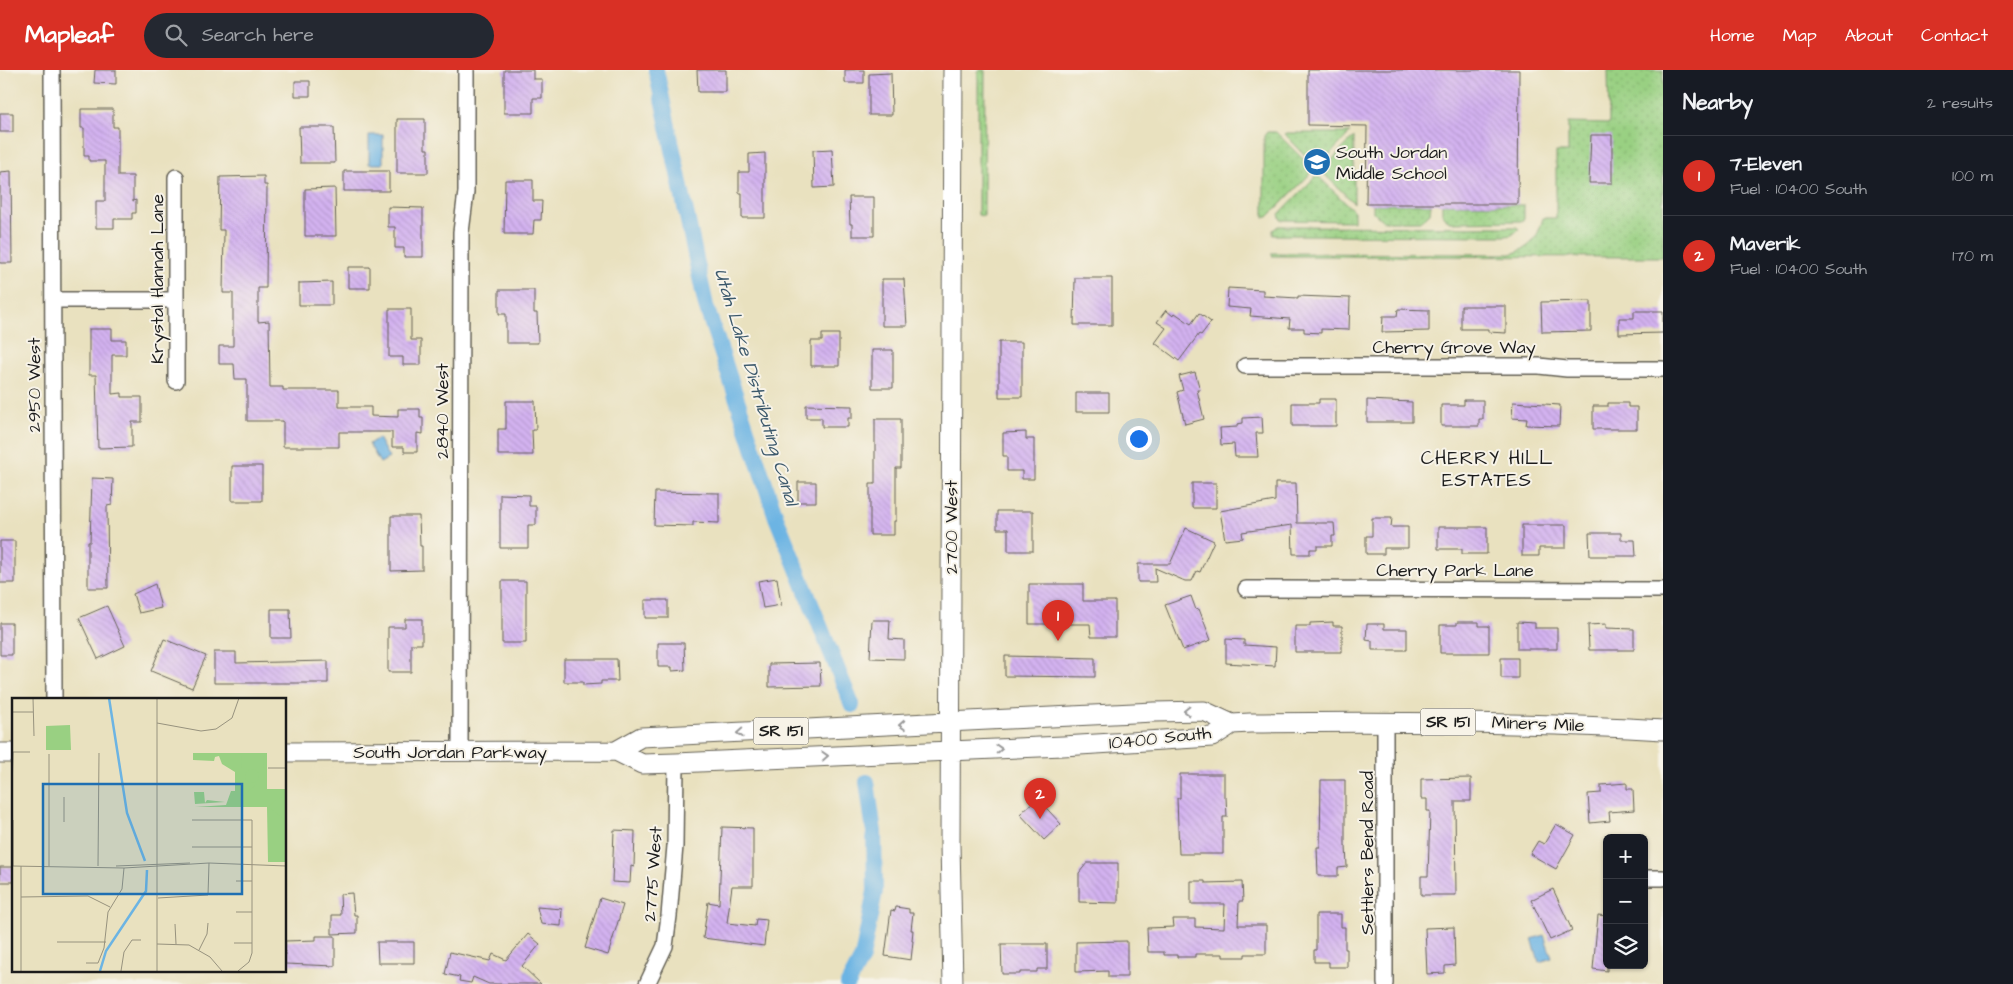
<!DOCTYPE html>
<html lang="en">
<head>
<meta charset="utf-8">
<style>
  body { margin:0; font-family:"Architects Daughter",sans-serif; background:#242831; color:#f1f3f6 }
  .controls { position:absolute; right:15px; bottom:15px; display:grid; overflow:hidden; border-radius:8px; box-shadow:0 1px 4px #0004 }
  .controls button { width:45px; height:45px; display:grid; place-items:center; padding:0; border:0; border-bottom:1px solid #363941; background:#171b24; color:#f1f3f6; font:25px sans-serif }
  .you { position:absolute; left:1138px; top:368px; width:18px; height:18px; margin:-12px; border:4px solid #fff; border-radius:50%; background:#1a73e8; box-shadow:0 0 0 8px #1a73e833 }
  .badge { display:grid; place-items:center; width:32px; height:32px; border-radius:50%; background:#d93025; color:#fff; font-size:16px; font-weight:700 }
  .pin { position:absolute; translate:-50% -41px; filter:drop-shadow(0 1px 2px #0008) }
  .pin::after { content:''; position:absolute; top:26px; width:18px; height:15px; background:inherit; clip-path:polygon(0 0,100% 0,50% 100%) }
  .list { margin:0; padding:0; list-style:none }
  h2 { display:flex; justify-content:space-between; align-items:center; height:65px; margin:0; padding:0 20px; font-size:21px }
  h2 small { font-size:16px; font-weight:400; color:#9ea1a6 }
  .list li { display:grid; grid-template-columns:32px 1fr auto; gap:15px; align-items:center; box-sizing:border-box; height:80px; padding:0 20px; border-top:1px solid #363941 }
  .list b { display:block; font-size:19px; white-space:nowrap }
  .list p { margin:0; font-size:16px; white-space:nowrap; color:#9ea1a6 }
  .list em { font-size:16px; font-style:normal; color:#9ea1a6 }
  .icon { flex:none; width:28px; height:28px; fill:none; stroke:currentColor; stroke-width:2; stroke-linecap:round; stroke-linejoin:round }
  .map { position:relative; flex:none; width:1663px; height:914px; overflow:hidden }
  header { display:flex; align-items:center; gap:30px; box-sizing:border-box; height:70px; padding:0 25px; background:#d93025; color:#fff }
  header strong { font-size:24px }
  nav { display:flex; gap:28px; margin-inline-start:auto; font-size:18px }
  .search { width:350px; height:45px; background:#242831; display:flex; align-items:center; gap:12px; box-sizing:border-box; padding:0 18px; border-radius:28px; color:#9ea1a6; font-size:19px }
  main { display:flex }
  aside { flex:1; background:#171b24 }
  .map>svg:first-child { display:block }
  .grass { fill:url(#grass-dots); stroke:#5a764f }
  .water { fill:#6cb4e3; stroke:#446880 }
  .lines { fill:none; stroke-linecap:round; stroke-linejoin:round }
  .canal { stroke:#6cb4e3; stroke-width:16 }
  .building { fill:url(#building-back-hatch) }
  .minor-casing { stroke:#646155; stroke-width:18 }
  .major-casing { stroke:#646155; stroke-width:21 }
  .minor { stroke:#fff; stroke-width:15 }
  .major { stroke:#fff; stroke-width:19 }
  .oneway { stroke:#999 }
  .labels { text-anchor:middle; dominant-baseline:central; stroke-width:4; stroke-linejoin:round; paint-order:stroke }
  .shield { fill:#f7f3e8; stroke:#5e5c59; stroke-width:1 }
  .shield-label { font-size:16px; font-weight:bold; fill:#1c1c1c }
  .poi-label { font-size:18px; fill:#1c1c1c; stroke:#f7f3e8; text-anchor:start }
  .street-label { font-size:18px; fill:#1c1c1c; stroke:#f7f3e8 }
  .water-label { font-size:19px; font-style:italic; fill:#3c596c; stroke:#f7f3e8 }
  .neighbourhood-label { font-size:19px; letter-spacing:1px; fill:#1c1c1c; stroke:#f7f3e8 }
  .inset-river { fill:none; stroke:#6cb4e3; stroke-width:2.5 }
  .inset-road { fill:none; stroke:#97927e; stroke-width:1 }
  .view { fill:#1f6fb2; fill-opacity:0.15; stroke:#1f6fb2; stroke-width:2.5 }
  .inset-edge { fill:none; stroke:#1c1c1c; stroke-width:2.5 }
</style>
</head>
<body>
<header>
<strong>Mapleaf</strong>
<div class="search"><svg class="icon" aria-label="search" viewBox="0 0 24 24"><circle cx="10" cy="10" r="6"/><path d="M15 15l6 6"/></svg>Search here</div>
<nav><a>Home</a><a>Map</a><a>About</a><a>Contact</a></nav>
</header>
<main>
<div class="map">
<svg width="1663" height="914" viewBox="0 0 1663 914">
  <defs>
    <pattern id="grass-dots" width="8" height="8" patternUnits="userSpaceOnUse" patternTransform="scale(1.25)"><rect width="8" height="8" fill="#99d082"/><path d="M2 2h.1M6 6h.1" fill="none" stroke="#83b270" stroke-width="1.8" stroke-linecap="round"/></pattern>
    <pattern id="building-back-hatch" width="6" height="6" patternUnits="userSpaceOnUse" patternTransform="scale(1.25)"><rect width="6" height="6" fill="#d3b2f0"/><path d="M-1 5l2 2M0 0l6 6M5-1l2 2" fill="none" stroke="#b598cd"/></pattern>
  </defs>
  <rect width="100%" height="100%" fill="#f7f3e8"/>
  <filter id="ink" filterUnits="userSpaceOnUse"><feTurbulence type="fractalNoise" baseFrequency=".02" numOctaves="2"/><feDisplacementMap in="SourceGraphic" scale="10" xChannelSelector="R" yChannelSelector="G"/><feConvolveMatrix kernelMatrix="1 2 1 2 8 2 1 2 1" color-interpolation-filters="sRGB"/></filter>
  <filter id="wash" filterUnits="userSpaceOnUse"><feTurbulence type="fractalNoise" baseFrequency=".0096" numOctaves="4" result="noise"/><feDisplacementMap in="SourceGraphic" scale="20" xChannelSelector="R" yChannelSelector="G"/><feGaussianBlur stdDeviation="1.12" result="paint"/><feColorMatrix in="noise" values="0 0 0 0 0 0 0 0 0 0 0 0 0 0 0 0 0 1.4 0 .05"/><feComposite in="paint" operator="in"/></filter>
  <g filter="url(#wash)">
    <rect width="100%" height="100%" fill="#e9e1bf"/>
    <path class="grass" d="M978 0H985L984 146 978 145Z
      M1608 0H1663V187L1272 186V183L1511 184C1532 177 1537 169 1543 148H1556V82H1568V53L1609 54Z
      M1267 62H1276L1314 100 1268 147H1264V66Z
      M1287 63H1350L1317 98 1285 64Z
      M1354 67V133L1321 101Z
      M1317 105 1354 141V151L1281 150 1279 144Z
      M1373 134H1431L1430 143 1421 151H1383L1373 142Z
      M1442 134 1524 135V149L1521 151 1449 152 1442 143Z
      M1278 156 1516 157 1519 159 1512 165 1506 166 1273 165V160Z"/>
    <path class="water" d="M369 65H383V94H369Z
      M378 368 389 388 380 393 369 374Z
      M1544 865 1552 888 1539 892 1532 869Z"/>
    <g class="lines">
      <path class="canal" d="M656 0 706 236 776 447 852 635
        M848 914 862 888 875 821 874 762 867 712"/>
    </g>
    <g id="blocks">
      <path class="building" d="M95 0H116V14L94 13Z
        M504 0H533V9H542V28H533V43H504Z
        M697 0H726V22H698Z
        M845 0H864V13H845Z
        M1308 0H1519L1518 134H1366L1367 56 1308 55Z
        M891 3 892 45H869V4Z
        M295 11H310V26H295Z
        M81 39H113V57H118V106H133V131L136 130V143H132V149H114V158H96V131H105V91H89V86H84V58H81Z
        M0 43H13V62H0Z
        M397 49H425V79H428V103H397Z
        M299 57H334L335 93H300Z
        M1591 65H1612V113H1589Z
        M832 79 834 117 814 118 813 80Z
        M765 83V148H742V123H739V102H749V84Z
        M11 101 12 193H0V102Z
        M344 101H389V121H344Z
        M264 106V115H267L266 218H258V252L269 251 270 317H283V320H339V337H371V346L398 347V339H420V348H423V364L417 363V382H404V377H392V362H339V377H283V351H247V309H235L234 294H219V276H233V223H223L224 160H219L220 107Z
        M505 110H533V131H542L541 150H534L533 164H504Z
        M335 118 336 166H305V119Z
        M849 127H874V166H852V154H850Z
        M388 137 423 138V187H404V178H395V157H388Z
        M348 197H370V218H348Z
        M1075 208H1112V255H1074Z
        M882 209H904L907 256H882Z
        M332 212V235H299V213Z
        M1228 218 1263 220V226L1298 228V226L1350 228 1349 260 1321 259V263L1304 262V258H1289L1290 249 1250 246 1251 239 1227 237Z
        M499 220H534V243H537L538 273H506V244H499Z
        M1591 231V261L1542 262 1541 232Z
        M1461 236H1506V263L1488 262V259H1461Z
        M389 239H411V270H421V295H403V287H389Z
        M1398 239 1429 240V261L1382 262 1383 246H1397Z
        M1166 240 1173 246 1175 243 1191 254 1199 243 1211 252 1201 265 1199 264 1179 291 1155 273 1166 258 1157 252Z
        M1634 241H1663V263L1619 264V248H1634Z
        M89 259H112V270H126V285H112V324L122 323V327H142V352H132V377L98 378 96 305H89Z
        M822 264H839V296H811V271H822Z
        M999 272H1022V327H999Z
        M872 280H893V318H872Z
        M1195 302 1200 320H1197L1204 349 1185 354 1177 322 1183 320 1179 306Z
        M1076 323H1109V342H1076Z
        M1319 329H1336V356H1292V333H1319Z
        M1367 330 1412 332V352H1367Z
        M1464 330H1483V349H1479V356H1441V335H1464Z
        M506 331H535L536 360H532L533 385H498V359H506Z
        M1513 332 1560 335 1559 356 1526 355 1527 349 1512 348Z
        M1608 333H1628V337H1637V359H1593V336H1608Z
        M806 335 852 336V348H848V357H822V348H806Z
        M1262 347 1263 363H1256L1258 387H1235L1234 374 1221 375 1220 358 1237 357V354L1243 353V348Z
        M875 349H901V398H896V451H894V465H870V414H875Z
        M1026 362V369H1034V409H1022V401H1007V386H1003V363Z
        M232 396H262V431H232Z
        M92 408 113 409 112 435 107 436 108 518H88V472H90Z
        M798 412H816V432H798Z
        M1192 413H1216V438H1192Z
        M1275 413H1296L1297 453H1334L1335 466H1332V476H1317V479H1310V484H1293L1292 455 1242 462 1243 468 1225 470 1220 441 1275 431Z
        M655 422 719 423V453L693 452V456L654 455Z
        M500 424 529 425V436H536V455H528V478H500Z
        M997 441H1033V481H1008V459H997Z
        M391 446H419L420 476H422V500L391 501Z
        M1372 448H1392L1391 457H1408V478H1384V484H1366V466H1372Z
        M1522 455H1566V478H1539V486H1522Z
        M1438 457H1487V484H1462V479H1438Z
        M1186 458 1214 471 1200 502 1197 501 1192 511H1185L1155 498 1156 512H1138V494H1170Z
        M1589 463H1621V470H1635L1636 486H1590Z
        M0 471H15V513H0Z
        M777 508 781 535 763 538 758 511Z
        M502 511H526V573H502Z
        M155 514 161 538 139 543 133 524Z
        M1029 514H1083V531H1115V567H1091L1090 554H1029Z
        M1191 526 1196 540 1199 539 1211 570 1183 580 1165 535Z
        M645 530H668V548H645Z
        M107 536 125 576 98 589 79 548Z
        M271 539H290L291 568H271Z
        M405 549H422V574H411V602H388V557H405Z
        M872 550H890L889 569 904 570V589L870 588Z
        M1333 552V556H1342V582H1295V556H1310V553Z
        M1457 552H1479V556H1489V583H1440V555H1457Z
        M1517 552 1535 553V558H1557V579H1517Z
        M0 553H12V585H0Z
        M1367 554H1384V559H1407V580H1372V571L1366 570Z
        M1606 554V558L1634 559V580H1589L1588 555Z
        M164 569 206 586 192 618 151 601Z
        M1226 569 1244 570V575L1276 577 1275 596 1226 593Z
        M658 573H684L685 600 672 601V597H658Z
        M214 582H236V593L328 591V613H214Z
        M1005 586 1095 588V607L1005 606Z
        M1501 588H1518V608H1501Z
        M564 589H617L618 611H601V614L583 615V612H564Z
        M820 593 821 616 769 617V594Z
        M1180 704H1224V727H1226L1227 747H1223V784H1179L1177 728H1180Z
        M1471 708V731H1455L1456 825H1421V806H1428L1430 741H1427V729H1421V709Z
        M1321 710H1345V776H1346L1347 797 1338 798V806H1318L1317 777H1320Z
        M1627 713V719H1633L1634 740 1609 742 1610 751 1590 753 1588 724 1601 723V715Z
        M1037 728 1061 754 1044 770 1020 744Z
        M1556 754 1575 765 1556 799 1530 784 1538 771 1544 774Z
        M722 757 753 758V816H732L727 853 755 856 756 849 767 850 764 876 703 868 708 832 719 834Z
        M614 760 635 761 634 797 631 796 630 813 612 812Z
        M1087 793H1118V833L1079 832V803Z
        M0 797H14V812H0Z
        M1191 811H1205V813L1242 812 1243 831H1239L1238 855H1266V884H1245V887H1223V884H1195V887H1177V885H1164V882H1148L1147 858 1174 857 1173 849H1195V857L1224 858 1225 834H1191Z
        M1553 819 1572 860 1550 870 1531 830Z
        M352 823 354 845H357V863L332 864V845H341L340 824Z
        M600 828 623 835 608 885 585 878Z
        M537 837 562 839 561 856 541 854Z
        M896 837 909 839V843H913L911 860H913L912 871H913L911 890 885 886 891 840 895 841Z
        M1316 844H1341V857H1345V879H1347V897H1329V892H1314V880H1316Z
        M1598 845 1607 846V901L1593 899Z
        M1454 857 1455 895 1445 896V903L1427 904 1425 858Z
        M528 864 540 874 522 896 541 914H489L473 907 471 913 459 911 460 907 445 904 450 882 490 891 493 884 506 890Z
        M316 866H335V896L285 894V871L316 870Z
        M1127 871V907H1108V901L1076 902V872Z
        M377 872H414V893H378Z
        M1001 874H1047V899H1037V902H1020V904H1002Z"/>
    </g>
  </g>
  <g filter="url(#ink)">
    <use href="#blocks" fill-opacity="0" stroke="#646155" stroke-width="1"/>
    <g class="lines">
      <g class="minor-casing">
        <path id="minor" d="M52 0 54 629
          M53 230H176
          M1245 296H1539L1567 299H1663
          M176 311V107
          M1246 519 1663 520
          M1385 651V914
          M460 682 461 162 466 122V0
          M1644 808H1663
          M647 914 665 876 669 846 675 776 676 693"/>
      </g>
      <g class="major-casing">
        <path id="major" d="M616 681 641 667 1154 642 1204 641 1232 654
          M285 682 616 681 642 694 676 693 1063 676 1212 667 1232 654 1250 653C1388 651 1525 652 1663 660
          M0 683H14
          M953 914 950 774 953 0"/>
      </g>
      <use href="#minor" class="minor"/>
      <use href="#major" class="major"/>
    </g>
    <defs><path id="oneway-chevron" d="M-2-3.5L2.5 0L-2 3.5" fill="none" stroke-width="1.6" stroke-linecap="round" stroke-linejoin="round" transform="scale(1.25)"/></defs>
    <g class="oneway">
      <use href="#oneway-chevron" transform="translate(1187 641) rotate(179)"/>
      <use href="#oneway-chevron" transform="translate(902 655) rotate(177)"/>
      <use href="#oneway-chevron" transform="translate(740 663) rotate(177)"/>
      <use href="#oneway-chevron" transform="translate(999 679) rotate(-2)"/>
      <use href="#oneway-chevron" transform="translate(825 686) rotate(-3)"/>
    </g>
  </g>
  <defs>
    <g id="school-disc" transform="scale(1.4375)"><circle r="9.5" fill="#1f6fb2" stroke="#f7f3e8"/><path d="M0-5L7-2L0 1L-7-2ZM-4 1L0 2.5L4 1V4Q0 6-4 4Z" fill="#fff"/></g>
  </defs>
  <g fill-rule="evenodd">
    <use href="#school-disc" x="1317" y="92"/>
  </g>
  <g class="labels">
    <g class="shield">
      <rect x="1420.5" y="638.5" width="55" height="27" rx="4"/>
      <rect x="753.5" y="647.5" width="55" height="27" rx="4"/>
    </g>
    <g class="shield-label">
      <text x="1448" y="652">SR 151</text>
      <text x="781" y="661">SR 151</text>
    </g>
    <g class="poi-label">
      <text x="1336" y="82">South Jordan<tspan x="1336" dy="21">Middle School</tspan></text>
    </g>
    <g class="street-label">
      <text transform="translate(157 209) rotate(-90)">Krystal Hannah Lane</text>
      <text x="1454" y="277">Cherry Grove Way</text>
      <text transform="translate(34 315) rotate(-90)">2950 West</text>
      <text transform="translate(442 341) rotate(-90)">2840 West</text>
      <text transform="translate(951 457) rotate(-90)">2700 West</text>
      <text x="1455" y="500">Cherry Park Lane</text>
      <text transform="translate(1538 654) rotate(2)">Miners Mile</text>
      <text transform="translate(1160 668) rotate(-6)">10400 South</text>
      <text x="450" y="682">South Jordan Parkway</text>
      <text transform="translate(1367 783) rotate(-90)">Settlers Bend Road</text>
      <text transform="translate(653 804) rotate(-86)">2775 West</text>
    </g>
    <g class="water-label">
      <text transform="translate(756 317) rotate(73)">Utah Lake Distributing Canal</text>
    </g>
    <g class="neighbourhood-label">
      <text x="1487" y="388">CHERRY HILL<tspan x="1487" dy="22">ESTATES</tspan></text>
    </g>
  </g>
  <g transform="translate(12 628)">
    <rect width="274" height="274" fill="#e9e1bf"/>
    <path d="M58 27 59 52H34V28ZM181 55H255V91H274V164H256L255 109H183L214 107 219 93H223V74L210 66 207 58 203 59 202 63 181 62ZM182 94H192L193 105 195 102 213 104 183 106Z" fill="#99d082"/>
    <path d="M230 58H251L252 70H229ZM233 78a7 7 0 1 1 14 0a7 7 0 1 1-14 0ZM245 86H252V105H233V96ZM274 98V123L257 109 264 101Z" fill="#99d082"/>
    <path class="inset-river" d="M97 0 115 115 133 163M88 273 94 253 134 193 135 172"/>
    <path class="inset-road" d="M21 0 22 38M145 0V273M0 14H21M145 25 189 33 204 31 220 20 227 0M0 54H18M37 56V168M256 70H274M0 97 1 54M1 122V168M180 122H240V255L237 264 226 273M52 124V99M180 149H240M0 168 112 170 197 165 274 168M86 168 87 55M104 168 178 165M224 183H240M9 199 76 198 98 209M146 200 196 197 197 165M224 214H240M163 226 164 246M45 244H94M222 245H240M145 246 177 247 198 259 210 273M187 252 195 236 196 225M74 265H86L92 250 96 214 110 191 112 170M9 273V168M109 273 112 254 120 242H129"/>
    <path class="view" d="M31 86H230V196H31Z"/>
    <rect width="274" height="274" class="inset-edge"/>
  </g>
</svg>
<div class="controls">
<button>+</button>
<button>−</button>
<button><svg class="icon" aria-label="layers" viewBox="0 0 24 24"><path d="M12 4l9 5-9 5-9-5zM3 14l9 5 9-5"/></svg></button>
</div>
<div class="you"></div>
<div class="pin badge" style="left:1058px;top:571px">1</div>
<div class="pin badge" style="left:1040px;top:749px">2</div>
</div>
<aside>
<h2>Nearby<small>2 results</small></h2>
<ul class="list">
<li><span class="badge">1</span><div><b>7-Eleven</b><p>Fuel · 10400 South</p></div><em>100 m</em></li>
<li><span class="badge">2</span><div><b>Maverik</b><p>Fuel · 10400 South</p></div><em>170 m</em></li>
</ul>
</aside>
</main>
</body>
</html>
